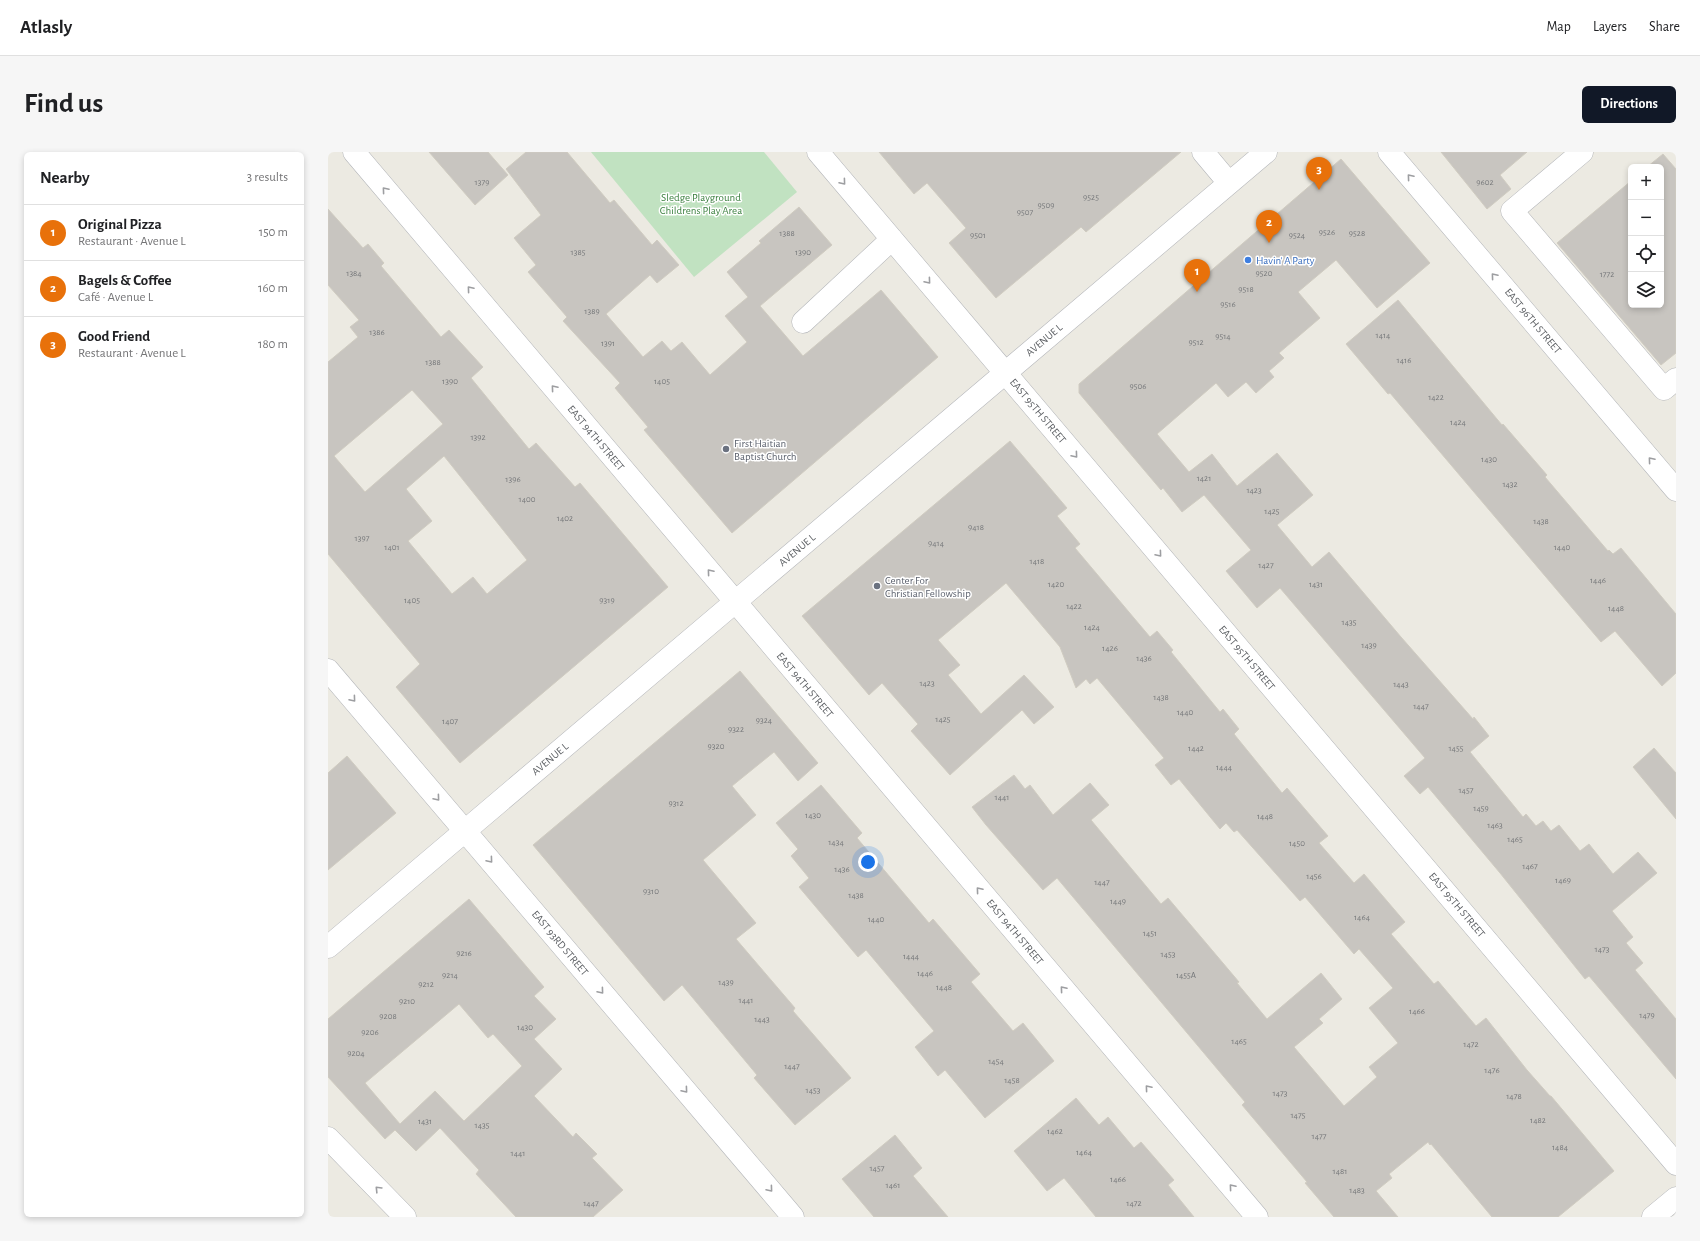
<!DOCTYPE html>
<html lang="en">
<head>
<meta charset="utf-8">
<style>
  body { margin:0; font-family:"Alegreya Sans",sans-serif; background:#f6f6f6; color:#202124 }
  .controls { position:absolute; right:12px; top:12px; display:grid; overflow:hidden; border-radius:6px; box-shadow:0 2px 6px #0003 }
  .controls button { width:36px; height:36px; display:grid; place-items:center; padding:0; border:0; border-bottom:1px solid #e0e0e0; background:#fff; color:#202124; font:20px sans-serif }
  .you { position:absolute; left:540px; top:710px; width:14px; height:14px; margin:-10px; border:3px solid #fff; border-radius:50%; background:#1a73e8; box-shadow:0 0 0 6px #1a73e833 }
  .badge { display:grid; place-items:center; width:26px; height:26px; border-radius:50%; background:#111827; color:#fff; font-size:13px; font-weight:700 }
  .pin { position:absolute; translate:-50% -33px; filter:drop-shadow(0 1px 2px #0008) }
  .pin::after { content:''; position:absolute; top:21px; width:14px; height:12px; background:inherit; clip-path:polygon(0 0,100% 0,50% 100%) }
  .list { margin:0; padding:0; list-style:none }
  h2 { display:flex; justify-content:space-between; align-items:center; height:52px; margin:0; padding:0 16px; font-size:17px }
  h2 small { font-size:13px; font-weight:400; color:#757577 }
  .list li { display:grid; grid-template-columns:26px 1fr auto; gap:12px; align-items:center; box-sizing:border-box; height:56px; padding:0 16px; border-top:1px solid #e0e0e0 }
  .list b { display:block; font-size:15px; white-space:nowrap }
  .list p { margin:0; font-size:13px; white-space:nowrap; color:#757577 }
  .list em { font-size:13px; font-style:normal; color:#757577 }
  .icon { flex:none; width:22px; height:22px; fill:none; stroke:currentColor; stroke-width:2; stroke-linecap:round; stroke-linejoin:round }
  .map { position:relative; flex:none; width:1348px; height:1065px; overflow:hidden; border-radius:6px }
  header { display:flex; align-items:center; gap:24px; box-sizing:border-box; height:56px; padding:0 20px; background:#fff; border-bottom:1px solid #e0e0e0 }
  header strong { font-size:19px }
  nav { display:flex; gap:22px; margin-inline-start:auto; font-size:14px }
  .intro { display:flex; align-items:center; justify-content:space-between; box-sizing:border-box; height:96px; padding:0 24px }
  h1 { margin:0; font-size:28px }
  .button { padding:10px 18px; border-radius:6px; background:#111827; color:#fff; font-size:14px; font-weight:700 }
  main { display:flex; gap:24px; padding:0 24px }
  aside { flex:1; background:#fff; border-radius:6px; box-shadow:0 2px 6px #0003 }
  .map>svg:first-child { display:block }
  .green { fill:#c1e2c1 }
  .building { fill:#c8c5c0; stroke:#d0ccc1; fill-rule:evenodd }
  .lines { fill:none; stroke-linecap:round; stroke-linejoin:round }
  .minor-casing { stroke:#b3b5b9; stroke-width:23 }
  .minor { stroke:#fff; stroke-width:22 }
  .oneway { stroke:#9d9ea1 }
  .shop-dot { fill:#3f7fe0; stroke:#fff; stroke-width:1.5 }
  .worship-dot { fill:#6b7280; stroke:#fff; stroke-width:1.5 }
  .labels { text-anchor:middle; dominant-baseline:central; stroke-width:3; stroke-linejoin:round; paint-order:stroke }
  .number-label { font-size:9px; fill:#76787a }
  .park-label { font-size:11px; fill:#3c8040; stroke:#fff }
  .shop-label { font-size:11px; fill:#366cbe; stroke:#fff; text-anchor:start }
  .street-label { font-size:11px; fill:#5b5e62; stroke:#fff }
  .worship-label { font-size:11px; fill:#5b616d; stroke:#fff; text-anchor:start }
</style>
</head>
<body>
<header>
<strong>Atlasly</strong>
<nav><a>Map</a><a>Layers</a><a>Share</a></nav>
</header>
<div class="intro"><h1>Find us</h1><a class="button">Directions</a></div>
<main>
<aside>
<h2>Nearby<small>3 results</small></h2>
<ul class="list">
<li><span class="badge" style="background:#e8710a">1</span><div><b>Original Pizza</b><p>Restaurant · Avenue L</p></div><em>150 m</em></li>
<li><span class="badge" style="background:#e8710a">2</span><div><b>Bagels &amp; Coffee</b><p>Café · Avenue L</p></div><em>160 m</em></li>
<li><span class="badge" style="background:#e8710a">3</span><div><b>Good Friend</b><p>Restaurant · Avenue L</p></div><em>180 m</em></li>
</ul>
</aside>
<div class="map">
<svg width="1348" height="1065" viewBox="0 0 1348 1065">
  <rect width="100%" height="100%" fill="#eceae2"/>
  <path class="green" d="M263 0H436L469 40 366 125Z"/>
  <path class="building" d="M101 0H160L180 23 147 53Z
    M198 0H239L282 51 286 48 324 93 329 88 351 113 329 131 322 123 278 162 315 205 334 189 343 199 354 190 382 223 419 190 397 164 420 145 399 120 433 91 431 89 471 55 504 93 432 154 475 204 553 138 610 205 404 381 316 278 320 275 287 236 292 231 235 169 239 165 200 120 208 113 186 86 213 63 178 17Z
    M551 0H853L758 80 753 75 668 146 621 91 638 76 599 31 586 42Z
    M1113 0H1199L1172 23 1183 37 1159 57Z
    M1335 2 1348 17V201L1333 213 1229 91 1303 29V153H1333V15H1319Z
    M1013 7 1102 111 1049 156 1008 108 970 140 992 166 951 201 956 206 941 219 946 225 928 241 918 230 900 245 888 231 829 282 861 320 884 302 909 334 949 301 985 343 949 373 984 415 1001 400 1073 485 1145 567 1146 565 1161 584 1142 600 1195 665 1198 662 1208 674 1215 669 1223 679 1231 673 1252 699 1261 692 1285 722 1310 700 1329 721 1284 759 1305 785 1298 791 1315 811 1307 818 1348 867V927L1261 824 1257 827 1172 721 1100 635 1092 642 1076 624 1097 606 952 436 929 456 898 419 923 398 876 343 854 360 835 336 833 338 751 241V232Z
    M0 57 35 96 40 92 56 111 53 114 113 185 121 178 155 215 143 226 201 297 208 291 247 335 252 331 340 435 132 611 68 535 92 512 0 402V210L30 185 22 175 31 168 0 133ZM84 238 115 272 37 340 6 304ZM116 304 199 408 159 442 145 425 124 442 80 389 104 369 78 337Z
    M1070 148 1174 273 1175 272 1219 323 1217 325 1280 399 1281 398 1285 402 1293 396 1348 462V521L1334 534 1287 479 1273 490 1062 241 1060 242 1018 192Z
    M682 289 739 356 729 364 752 392 747 396 822 485 829 479 845 498 843 500 892 560 895 557 911 577 906 582 954 641 959 636 1000 684 991 691 1026 731 1036 722 1077 770 1063 782 1106 832 1110 829 1148 874 1158 866 1199 918 1222 944H1223L1286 1019 1230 1065H1164L1103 992 1102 993 1100 990 1061 1022 1064 1026 1048 1039 1070 1065H1006L977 1031 979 1030 914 953 917 950 729 726 715 738 658 673 644 655 686 623 697 637 702 633 725 663 762 631 781 653 763 668 833 752 840 746 911 830 909 831 939 867 993 821 1014 847 991 867 995 871 966 895 1016 954 1049 925 1041 915 1070 891 1041 856 1065 836 1031 797 1026 802 977 745 972 749 909 678 906 680 898 671 892 677 851 627 843 633 827 613 836 606 769 526 762 532 758 527 748 536 732 495 678 431 610 488 632 513 620 523 653 562 696 523 726 555 706 572 694 558 622 623 583 579 590 572 554 531 541 543 474 464Z
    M412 519 490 611 470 629 446 600 404 634 428 663 375 708 428 771 408 787 467 856 465 859 523 926 467 973 426 926 429 923 354 833 336 849 205 693Z
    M1326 596 1348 621V667L1305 615Z
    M19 604 68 661 0 718V621Z
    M493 633 534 681 529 686 601 771 605 767 652 822 643 830 685 879 695 871 726 909 657 966 617 918 610 924 587 895 606 879 538 798 530 805 471 735 481 726 463 704 470 697 448 671Z
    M141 747 216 835 206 844 228 867 206 887 234 917 206 944 245 985 248 981 269 1002 264 1006 295 1038 265 1065H188L148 1022 151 1018 112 976 88 999 67 978 57 987 0 925V867ZM131 852 160 886 165 882 194 914 136 969 107 939 72 972 37 931Z
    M748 946 771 973 780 965 806 996 813 990 846 1028 840 1033 866 1065H768L736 1026 719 1039 686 999Z
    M567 983 594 1016 585 1024 620 1065H546L514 1027Z"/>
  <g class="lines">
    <g class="minor-casing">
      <path id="minor" d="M26 0 929 1065
        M490 0 1348 1012
        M875 0 901 31
        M1061 0 1348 338
        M1254 0 1184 59 1336 237 1348 227
        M475 170 564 87
        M0 518 465 1065
        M0 795 938 0
        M0 986 77 1065
        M1325 1065 1348 1046"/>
    </g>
    <use href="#minor" class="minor"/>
  </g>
  <defs><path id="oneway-chevron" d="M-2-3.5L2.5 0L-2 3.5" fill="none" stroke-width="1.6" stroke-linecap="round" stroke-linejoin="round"/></defs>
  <g class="oneway">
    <use href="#oneway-chevron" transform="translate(1082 25) rotate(-130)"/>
    <use href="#oneway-chevron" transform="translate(515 30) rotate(50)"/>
    <use href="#oneway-chevron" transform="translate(57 38) rotate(-130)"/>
    <use href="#oneway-chevron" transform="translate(1166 124) rotate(-130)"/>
    <use href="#oneway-chevron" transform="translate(600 129) rotate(50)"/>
    <use href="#oneway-chevron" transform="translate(142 137) rotate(-130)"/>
    <use href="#oneway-chevron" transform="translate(226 236) rotate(-130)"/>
    <use href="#oneway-chevron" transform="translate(747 303) rotate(50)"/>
    <use href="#oneway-chevron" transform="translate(1323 308) rotate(-130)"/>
    <use href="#oneway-chevron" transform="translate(831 402) rotate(50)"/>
    <use href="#oneway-chevron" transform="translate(382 420) rotate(-130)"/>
    <use href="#oneway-chevron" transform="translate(25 547) rotate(50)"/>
    <use href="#oneway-chevron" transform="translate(109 646) rotate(50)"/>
    <use href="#oneway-chevron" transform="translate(162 708) rotate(50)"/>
    <use href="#oneway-chevron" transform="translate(651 738) rotate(-130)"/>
    <use href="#oneway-chevron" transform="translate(735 837) rotate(-130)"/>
    <use href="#oneway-chevron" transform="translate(273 839) rotate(50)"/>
    <use href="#oneway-chevron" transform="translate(820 936) rotate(-130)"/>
    <use href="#oneway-chevron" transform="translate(357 938) rotate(50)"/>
    <use href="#oneway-chevron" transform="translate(904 1035) rotate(-130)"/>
    <use href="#oneway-chevron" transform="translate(50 1037) rotate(-134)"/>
    <use href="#oneway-chevron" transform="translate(442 1037) rotate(50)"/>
  </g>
  <circle class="shop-dot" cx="920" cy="108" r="4"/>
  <g class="worship-dot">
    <circle cx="398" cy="297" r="4"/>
    <circle cx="549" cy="434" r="4"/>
  </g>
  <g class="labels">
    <g class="number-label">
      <text x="154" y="30">1379</text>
      <text x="1157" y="30">9602</text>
      <text x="763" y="45">9525</text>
      <text x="718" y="53">9509</text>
      <text x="697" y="60">9507</text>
      <text x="999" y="80">9526</text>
      <text x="459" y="81">1388</text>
      <text x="1029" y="81">9528</text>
      <text x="650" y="83">9501</text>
      <text x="969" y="83">9524</text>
      <text x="250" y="100">1385</text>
      <text x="475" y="100">1390</text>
      <text x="26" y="121">1384</text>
      <text x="936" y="121">9520</text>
      <text x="1279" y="122">1772</text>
      <text x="918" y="137">9518</text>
      <text x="900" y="152">9516</text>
      <text x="264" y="159">1389</text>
      <text x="49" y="180">1386</text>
      <text x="1055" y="183">1414</text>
      <text x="895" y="184">9514</text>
      <text x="868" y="190">9512</text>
      <text x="280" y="191">1391</text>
      <text x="1076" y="208">1416</text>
      <text x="105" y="210">1388</text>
      <text x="122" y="229">1390</text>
      <text x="334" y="229">1405</text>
      <text x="810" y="234">9506</text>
      <text x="1108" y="245">1422</text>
      <text x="1130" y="270">1424</text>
      <text x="150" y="285">1392</text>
      <text x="1161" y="307">1430</text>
      <text x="876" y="326">1421</text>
      <text x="185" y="327">1396</text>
      <text x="1182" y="332">1432</text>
      <text x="926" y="338">1423</text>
      <text x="199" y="347">1400</text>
      <text x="944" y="359">1425</text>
      <text x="237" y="366">1402</text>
      <text x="1213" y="369">1438</text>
      <text x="648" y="375">9418</text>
      <text x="34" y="386">1397</text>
      <text x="608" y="391">9414</text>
      <text x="64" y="395">1401</text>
      <text x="1234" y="395">1440</text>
      <text x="709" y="409">1418</text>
      <text x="938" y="413">1427</text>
      <text x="1270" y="428">1446</text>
      <text x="728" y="432">1420</text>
      <text x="988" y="432">1431</text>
      <text x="84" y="448">1405</text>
      <text x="279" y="448">9319</text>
      <text x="746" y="454">1422</text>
      <text x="1288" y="456">1448</text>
      <text x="1021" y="470">1435</text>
      <text x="764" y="475">1424</text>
      <text x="1041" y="493">1439</text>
      <text x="782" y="496">1426</text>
      <text x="816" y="506">1436</text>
      <text x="599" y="531">1423</text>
      <text x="1073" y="532">1443</text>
      <text x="833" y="545">1438</text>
      <text x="1093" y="554">1447</text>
      <text x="857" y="560">1440</text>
      <text x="615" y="567">1425</text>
      <text x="436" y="568">9324</text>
      <text x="122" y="569">1407</text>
      <text x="408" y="577">9322</text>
      <text x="388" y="594">9320</text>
      <text x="868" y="596">1442</text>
      <text x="1128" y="596">1455</text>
      <text x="896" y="615">1444</text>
      <text x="1138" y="638">1457</text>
      <text x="674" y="645">1441</text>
      <text x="348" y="651">9312</text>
      <text x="1153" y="656">1459</text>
      <text x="485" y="663">1430</text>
      <text x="937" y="664">1448</text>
      <text x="1167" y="673">1463</text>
      <text x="1187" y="687">1465</text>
      <text x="508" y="690">1434</text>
      <text x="969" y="691">1450</text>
      <text x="1202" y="714">1467</text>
      <text x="514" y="717">1436</text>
      <text x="986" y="724">1456</text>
      <text x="1235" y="728">1469</text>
      <text x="774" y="730">1447</text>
      <text x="323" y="739">9310</text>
      <text x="528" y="743">1438</text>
      <text x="790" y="749">1449</text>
      <text x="1034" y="765">1464</text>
      <text x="548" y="767">1440</text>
      <text x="822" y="781">1451</text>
      <text x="1274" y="797">1473</text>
      <text x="136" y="801">9216</text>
      <text x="840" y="802">1453</text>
      <text x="583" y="804">1444</text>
      <text x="597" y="821">1446</text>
      <text x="122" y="823">9214</text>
      <text x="858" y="823">1455A</text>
      <text x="398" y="830">1439</text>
      <text x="98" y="832">9212</text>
      <text x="616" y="835">1448</text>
      <text x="418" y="848">1441</text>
      <text x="79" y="849">9210</text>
      <text x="1089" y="859">1466</text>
      <text x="1319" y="863">1479</text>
      <text x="60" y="864">9208</text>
      <text x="434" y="867">1443</text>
      <text x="197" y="875">1430</text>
      <text x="42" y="880">9206</text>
      <text x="911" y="889">1465</text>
      <text x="1143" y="892">1472</text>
      <text x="28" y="901">9204</text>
      <text x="668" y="909">1454</text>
      <text x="464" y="914">1447</text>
      <text x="1164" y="918">1476</text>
      <text x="684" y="928">1458</text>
      <text x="485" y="938">1453</text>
      <text x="952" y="941">1473</text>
      <text x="1186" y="944">1478</text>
      <text x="970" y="963">1475</text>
      <text x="1210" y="968">1482</text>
      <text x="97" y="969">1431</text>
      <text x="154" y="973">1435</text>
      <text x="727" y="979">1462</text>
      <text x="991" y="984">1477</text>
      <text x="1232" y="995">1484</text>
      <text x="756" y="1000">1464</text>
      <text x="190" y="1001">1441</text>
      <text x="549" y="1016">1457</text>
      <text x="1012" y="1019">1481</text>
      <text x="790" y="1027">1466</text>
      <text x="565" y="1033">1461</text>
      <text x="1029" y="1038">1483</text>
      <text x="263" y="1051">1447</text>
      <text x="806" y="1051">1472</text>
    </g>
    <g class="park-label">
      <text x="373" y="45">Sledge Playground<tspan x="373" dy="13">Childrens Play Area</tspan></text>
    </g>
    <g class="shop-label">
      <text x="928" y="108">Havin' A Party</text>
    </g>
    <g class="street-label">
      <text transform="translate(1205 169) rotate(50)">EAST 96TH STREET</text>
      <text transform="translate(716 188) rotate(-40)">AVENUE L</text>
      <text transform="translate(710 259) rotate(50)">EAST 95TH STREET</text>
      <text transform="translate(268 286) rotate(50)">EAST 94TH STREET</text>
      <text transform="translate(469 398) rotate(-40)">AVENUE L</text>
      <text transform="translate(919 506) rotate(50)">EAST 95TH STREET</text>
      <text transform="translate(477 533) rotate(50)">EAST 94TH STREET</text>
      <text transform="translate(222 607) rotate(-40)">AVENUE L</text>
      <text transform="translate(1129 753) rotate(50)">EAST 95TH STREET</text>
      <text transform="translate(687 780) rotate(50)">EAST 94TH STREET</text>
      <text transform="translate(232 791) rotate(50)">EAST 93RD STREET</text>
    </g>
    <g class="worship-label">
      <text x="406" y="291">First Haitian<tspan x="406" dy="13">Baptist Church</tspan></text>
      <text x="557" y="428">Center For<tspan x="557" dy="13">Christian Fellowship</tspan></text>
    </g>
  </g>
</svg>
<div class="controls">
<button>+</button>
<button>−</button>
<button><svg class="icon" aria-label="locate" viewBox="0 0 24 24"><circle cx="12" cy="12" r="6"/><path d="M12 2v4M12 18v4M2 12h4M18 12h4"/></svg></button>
<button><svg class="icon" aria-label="layers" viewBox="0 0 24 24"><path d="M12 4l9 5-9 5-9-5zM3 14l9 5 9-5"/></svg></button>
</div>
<div class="you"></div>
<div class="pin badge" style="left:869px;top:140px;background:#e8710a">1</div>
<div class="pin badge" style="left:941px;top:91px;background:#e8710a">2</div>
<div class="pin badge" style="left:991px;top:38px;background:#e8710a">3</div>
</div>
</main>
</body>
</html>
